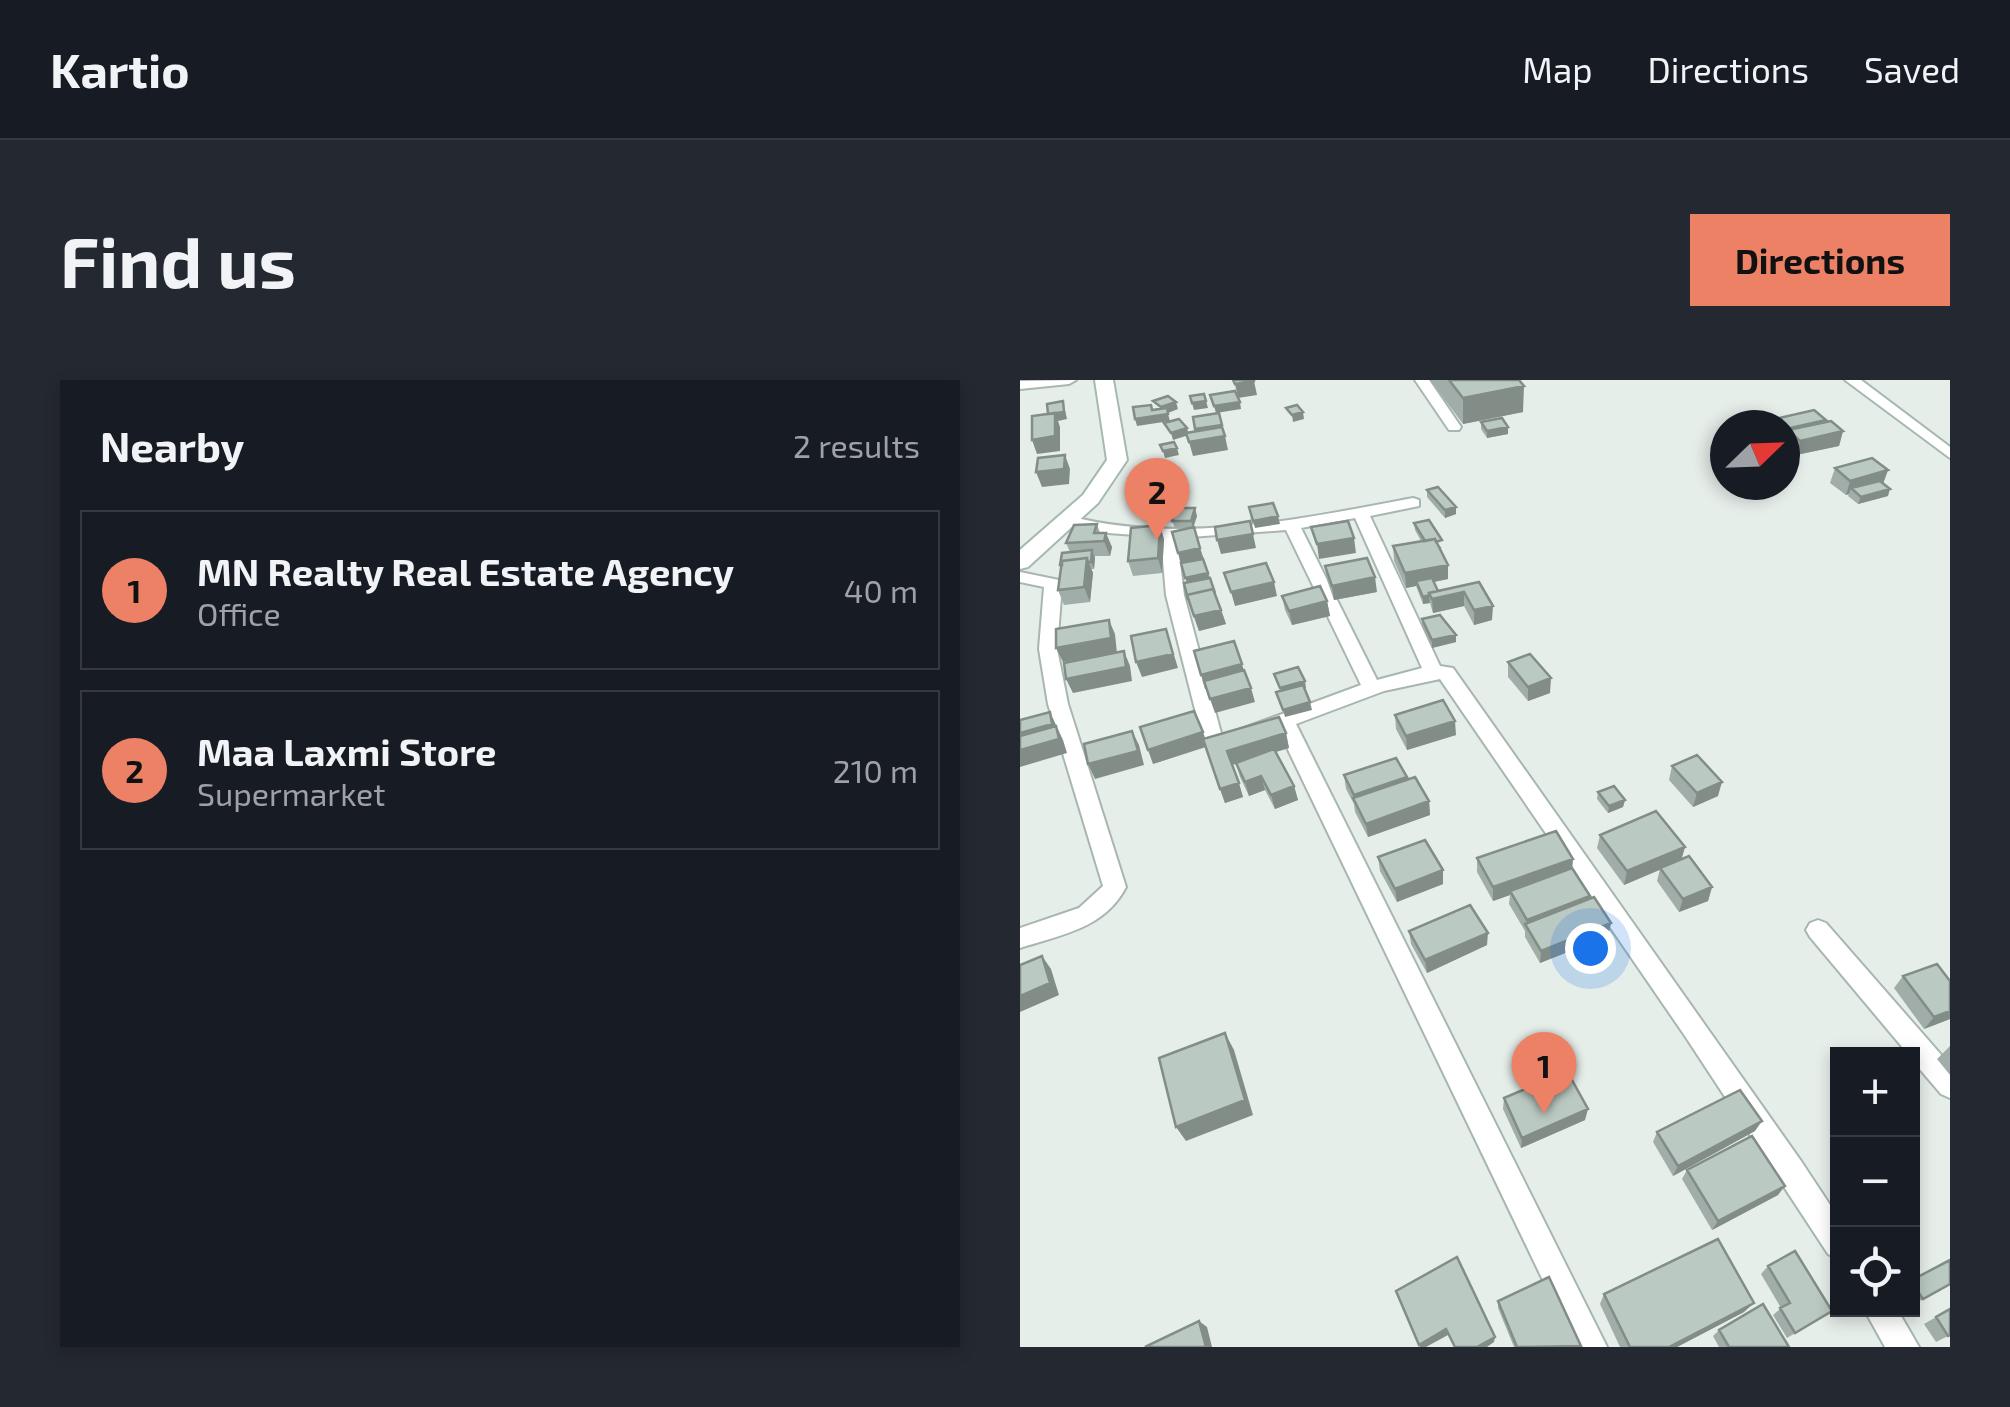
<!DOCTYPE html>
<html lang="en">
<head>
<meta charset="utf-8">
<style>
  body { margin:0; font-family:"Exo 2",sans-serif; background:#242831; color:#f1f3f6 }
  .controls { position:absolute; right:30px; bottom:30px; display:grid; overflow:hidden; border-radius:0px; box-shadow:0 5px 15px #0003 }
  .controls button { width:90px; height:90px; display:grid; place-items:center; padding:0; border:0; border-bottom:2px solid #363941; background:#171b24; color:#f1f3f6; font:50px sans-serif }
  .compass { position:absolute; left:690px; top:30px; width:90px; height:90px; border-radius:50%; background:#171b24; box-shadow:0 5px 15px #0003; rotate:67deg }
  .you { position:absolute; left:570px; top:568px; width:35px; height:35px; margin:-25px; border:8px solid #fff; border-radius:50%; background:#1a73e8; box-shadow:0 0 0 15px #1a73e833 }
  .badge { display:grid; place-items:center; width:65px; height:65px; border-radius:50%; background:#ec8166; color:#111; font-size:32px; font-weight:700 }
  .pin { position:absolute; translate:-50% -82px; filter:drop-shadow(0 2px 5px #0008) }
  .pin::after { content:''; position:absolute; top:52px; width:35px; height:30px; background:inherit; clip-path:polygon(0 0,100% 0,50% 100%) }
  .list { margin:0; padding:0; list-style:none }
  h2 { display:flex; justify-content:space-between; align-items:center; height:130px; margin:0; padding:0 40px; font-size:42px }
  h2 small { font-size:32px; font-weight:400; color:#9ea1a6 }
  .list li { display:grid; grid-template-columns:65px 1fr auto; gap:30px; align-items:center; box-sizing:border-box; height:160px; margin:0 20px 20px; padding:0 20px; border:2px solid #363941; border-radius:0px }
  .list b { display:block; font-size:38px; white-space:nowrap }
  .list p { margin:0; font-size:32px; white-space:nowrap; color:#9ea1a6 }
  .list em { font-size:32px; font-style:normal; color:#9ea1a6 }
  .icon { flex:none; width:55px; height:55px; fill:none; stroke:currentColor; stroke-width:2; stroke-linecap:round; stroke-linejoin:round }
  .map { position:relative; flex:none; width:930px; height:967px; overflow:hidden; border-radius:0px }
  header { display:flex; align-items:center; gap:60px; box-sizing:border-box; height:140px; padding:0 50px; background:#171b24; border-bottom:2px solid #363941 }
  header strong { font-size:48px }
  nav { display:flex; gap:55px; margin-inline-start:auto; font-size:35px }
  .intro { display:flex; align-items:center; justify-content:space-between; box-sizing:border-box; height:240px; padding:0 60px }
  h1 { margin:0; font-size:70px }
  .button { padding:25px 45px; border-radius:0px; background:#ec8166; color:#111; font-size:35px; font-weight:700 }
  main { display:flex; gap:60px; padding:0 60px }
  aside { flex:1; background:#171b24; border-radius:0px; box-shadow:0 5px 15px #0003 }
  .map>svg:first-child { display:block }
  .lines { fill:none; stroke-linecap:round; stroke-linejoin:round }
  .street-casing { stroke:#a8b6b1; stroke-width:4 }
  .secondary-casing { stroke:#a5b9b1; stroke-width:4 }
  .street { fill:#fff; fill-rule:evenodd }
  .secondary { fill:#fff; fill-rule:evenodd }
  .wall { fill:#a1ada8 }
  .shaded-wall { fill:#838d88 }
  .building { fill:#bbc9c3; stroke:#838d88; stroke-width:2.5 }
</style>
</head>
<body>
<header>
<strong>Kartio</strong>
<nav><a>Map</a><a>Directions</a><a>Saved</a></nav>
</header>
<div class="intro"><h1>Find us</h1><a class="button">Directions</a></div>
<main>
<aside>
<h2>Nearby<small>2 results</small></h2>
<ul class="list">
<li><span class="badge">1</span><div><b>MN Realty Real Estate Agency</b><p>Office</p></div><em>40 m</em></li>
<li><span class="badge">2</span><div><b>Maa Laxmi Store</b><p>Supermarket</p></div><em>210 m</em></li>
</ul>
</aside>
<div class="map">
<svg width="930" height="967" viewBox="0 0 930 967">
  <rect width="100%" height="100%" fill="#e6eeea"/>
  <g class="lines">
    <g class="street-casing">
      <path id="street" d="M56 0 49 4 0 9V1Z
        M395 0H409L441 47 439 50H429Z
        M825 0H841L930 67V78Z
        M393 118 399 120V126L350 136 420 286 433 288 781 781 818 837V879L808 874 665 656 420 299 364 311 276 344 587 967H555L259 351 202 370 182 357 146 215 141 157 75 152 41 141 49 136C161 165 281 139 393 118ZM335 138 402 288 357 300 281 148ZM266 150 341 305 205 355 201 353 164 215 157 158Z
        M0 192 39 200 42 204 37 269 48 324 106 507C85 548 41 555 0 568V548L59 528 83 506 28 324 19 269 24 207 0 202Z
        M798 540 806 543 930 685V718L921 714 892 680V674H888L790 557 786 550 790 543Z
        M844 929H877L899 967H865Z"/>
    </g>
    <g class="secondary-casing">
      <path id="secondary" d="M75 0H93L107 80 78 123 8 187 0 189V170L63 115 87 80Z"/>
    </g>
    <use href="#street" class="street"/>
    <use href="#secondary" class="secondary"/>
  </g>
  <path class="wall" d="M410 0H499L503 32 443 44Z
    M755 39 806 40 805 42 823 51 819 66 776 75 765 65V45H753Z
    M461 42 488 47V54L467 58 461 49Z
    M815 88 868 90 863 103 868 116 838 124 828 116 829 114 826 115 810 103Z
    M407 110 436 134 425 138 407 117Z
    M177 136 173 148 206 244 179 251 170 227 172 148H155L152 141Z
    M394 143 422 168H420L428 185V199L414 202 418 211 459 202 472 240 454 245 444 226 413 233 410 223 403 224 396 206 386 208 374 181 373 166 401 161 395 150Z
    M77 144 80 153 92 167 90 176H75L74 189H71L73 193 70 222 44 225 38 210 41 188 40 185 50 172 46 163Z
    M144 159 142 193 113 196 108 181Z
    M305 186 357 212 314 220 307 200Z
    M262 216 307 221 310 236 272 245 265 230Z
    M402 239 436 255V262L412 268 402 246Z
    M488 282 530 313 508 321 488 297Z
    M375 335 436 355 387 370 376 349Z
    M266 353 269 368 256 372 274 406 278 420 255 429 245 410 229 416 220 397 216 384 212 385 223 417 205 423 186 367 133 384 185 359Z
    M652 386 698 416 673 427 649 400Z
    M324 395 387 399 409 421 410 435 348 457 335 432 334 424 326 409Z
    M578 412 605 420 603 427 588 433 577 419Z
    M580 455 665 467 661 479 692 507 688 521 659 532 637 501 640 489 604 505 577 468Z
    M358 477 423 504 377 522 360 491Z
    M457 478 552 488 570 519 591 543 588 556 520 583 505 557V551L489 524 490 515 473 521 457 492Z
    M389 551 467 565 407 593 391 564Z
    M883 596 930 639 904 649 874 608Z
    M930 666V695L917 679Z
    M484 718 565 740 501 768 483 729Z
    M735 751 653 796 633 762 637 752Z
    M667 790 758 815 692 850 662 799Z
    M748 886 812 931 767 958 753 935 761 928 741 894Z
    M892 900 930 905 892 925Z
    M584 914 724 932 657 967H600L580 924Z
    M478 921 561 967H494L478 928Z
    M930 929 928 956 916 962 904 944Z
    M699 950 769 967H699L693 956Z"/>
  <path class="shaded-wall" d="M234 1 237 15 218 18 215 4Z
    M504 6 503 32 443 44V18Z
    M43 21 47 39 38 41 40 47V71L17 74 12 60Z
    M186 21 188 28 174 30 172 23Z
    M156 22 158 29 143 35 141 27Z
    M220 22 221 29 196 33 194 26Z
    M283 32 284 39 273 42 272 35Z
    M148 34 150 41 117 46 115 39Z
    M806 40 802 54 768 50 765 62 766 49Z
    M488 47V54L467 58V51Z
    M167 48 169 55 153 60 151 53Z
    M823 51 819 66 776 75 780 61Z
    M205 56 208 70 173 76 169 62Z
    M157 68 159 75 145 78 143 71Z
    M45 75 50 89 49 104 22 107 16 92Z
    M868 90 863 104 831 108 829 114 826 115 830 101Z
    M870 109 868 116 838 124 841 117Z
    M436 127V134L425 138V130Z
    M175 128 177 136 173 148 171 141Z
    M258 136 260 144 235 148 233 141Z
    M140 145 144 159 142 193 138 178Z
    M86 153 92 167 90 176 84 161Z
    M233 154 236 168 201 174 197 160Z
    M334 158 336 173 299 179 297 164Z
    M180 168 185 183 162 188 158 173Z
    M72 170 75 178 74 189 71 182Z
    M67 178 73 193 70 222 64 207Z
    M428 185V199L398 205 396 201V206L386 208 385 193Z
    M188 193 190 201 168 205 165 198Z
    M355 197 357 212 314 220 312 206Z
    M254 202 257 216 215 226 211 212Z
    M444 212V226L413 233 412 219Z
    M409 215 410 223 403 224V217Z
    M307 221 310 236 272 245 269 231Z
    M473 226 472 240 454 245V230Z
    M201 230 206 244 179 251 174 236Z
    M89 240 95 254 97 273 43 282 36 268Z
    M146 249 158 288 122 297 116 282Z
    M436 255V262L412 268V260Z
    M104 271 110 286 112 301 53 313 46 299Z
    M222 284 226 299 185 309 181 295Z
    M531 298 530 313 508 321V307Z
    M285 301 286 308 262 315 260 308Z
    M231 308 235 322 195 333 190 319Z
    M290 322 292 330 265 337 263 330Z
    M30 332 43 360 47 373 0 387V353Z
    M435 341 436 355 387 370 386 356Z
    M112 351 119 365 124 385 75 399 68 384Z
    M183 352 188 366 133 384 128 370Z
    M266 353 269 368 211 385 207 371Z
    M241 396 245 410 229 416 225 402Z
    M387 397 388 411 335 422 334 415Z
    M702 402 698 416 673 427 677 413Z
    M219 403 223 417 205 423 200 409Z
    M274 406 278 420 255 429 251 415Z
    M605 420 603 427 588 433 589 426Z
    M409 421 410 435 348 457 346 444Z
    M665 467 661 481 604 505 607 491Z
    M553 479 552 492 490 511V515L473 521V507Z
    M423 490V504L377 522 375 509Z
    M692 507 688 521 659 532 663 519Z
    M570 516 568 529 507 546V540Z
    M591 543 588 556 520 583 521 571Z
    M468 553 467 565 407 593 405 580Z
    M22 576 31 589 39 615 0 632V616Z
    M930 631V639L904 649 914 637Z
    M205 653 214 670 233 735 166 761 156 747Z
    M568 729 565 740 501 768 502 758Z
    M742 741 735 751 653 796 658 786Z
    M765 806 758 815 692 850 698 841Z
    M734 923 724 932 657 967H649Z
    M179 941 187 947 192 967H186Z
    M426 949 428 955 406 967H400L399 965Z
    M475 957 474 962 467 967H457Z"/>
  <path class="building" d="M213 0H234V1L215 4Z
    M429 0H499L504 6 443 18Z
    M215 11 220 22 194 26 190 15Z
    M184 14 186 21 172 23 170 16Z
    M148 16 156 22 141 27 133 21Z
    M43 21 44 32 28 34 27 24Z
    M131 25 132 30 147 28 148 34 115 39 113 27Z
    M277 25 283 32 272 35 266 28Z
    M794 30 806 40 766 49 765 45H762L755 39Z
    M35 33V56L12 60V36Z
    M199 33 202 45 175 49 173 37Z
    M482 38 488 47 467 51 461 42Z
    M159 39 167 48 151 53 144 43Z
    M811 41 823 51 780 61 768 50Z
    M202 47 205 56 169 62 166 53Z
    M154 62 157 68 143 71 140 65Z
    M45 75 44 89 16 92 18 78Z
    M852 78 868 90 830 101 815 88Z
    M860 101 870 109 841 117 831 108Z
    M418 107 436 127 425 130 407 110Z
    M253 123 258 136 233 141 229 127Z
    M156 128H175L171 141H152Z
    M409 140 422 160 416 162 415 159 405 161 394 143Z
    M230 141 233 154 197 160 195 147Z
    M328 141 334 158 297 164 291 147Z
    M77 144 74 153H86L84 161 46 163 54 145Z
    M140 145 138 178 108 181 111 148Z
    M174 147 180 168 158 173 152 152Z
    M415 159 428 185 385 193 373 166Z
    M72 170 71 182H68L67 178 42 181V185H40L42 173Z
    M67 178 64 207 38 210 42 181Z
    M347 178 355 197 312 206 305 186Z
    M183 179 188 193 165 198 161 183Z
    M246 183 254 202 211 212 204 193Z
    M190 198 195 213 193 209 167 215 168 220 164 203Z
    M412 198 418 211 409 213 410 215 403 217 396 201Z
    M459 202 473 226 454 230 444 212 412 219 409 213Z
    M300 206 307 221 269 231 262 216Z
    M193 209 201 230 174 236 167 215Z
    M420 235 436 255 412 260 402 239Z
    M89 240 91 258 36 268V249Z
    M146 249 153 274 116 282 111 256Z
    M214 261 222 284 181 295 174 271Z
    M104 271 106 287 46 299 44 283Z
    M510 274 531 298 508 307 488 282Z
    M278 287 285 301 260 308 254 294Z
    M224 290 231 308 190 319 184 301Z
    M283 305 290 322 263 330 256 312Z
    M423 320 435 341 386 356 375 335Z
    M174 331 183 352 128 370 120 347Z
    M30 332 32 344 0 353V340Z
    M259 337 266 353 207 371 219 403 200 409 183 359Z
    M36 346 39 359 0 370V356Z
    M112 351 118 371 68 384 64 364Z
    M254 369 274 406 251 415 241 396 225 402 216 383Z
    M677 375 702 402 677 413 652 386Z
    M376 378 387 397 334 415 324 395Z
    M395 397 409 421 346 444 333 418Z
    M594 406 605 420 589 426 578 412Z
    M636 431 665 467 607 491 580 455Z
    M536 451 553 479 473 507 457 478Z
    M405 460 423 490 375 509 358 477Z
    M669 476 692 507 663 519 640 488Z
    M552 488 570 516 507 540 490 511Z
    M574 517 591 543 521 571 505 544Z
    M450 525 468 553 405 580 389 551Z
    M22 576 30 603 0 616V585Z
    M917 584 930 601V631L914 637 883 596Z
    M205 653 225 720 156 747 139 678Z
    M547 691 568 729 502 758 484 718Z
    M720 710 742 741 658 786 637 752Z
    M732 756 765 806 698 841 667 790Z
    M698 859 734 923 649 967H610L584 914Z
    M775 871 812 931 775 953 760 928 770 923 748 886Z
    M437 877 475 957 457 967H435L426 949 399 965 376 911Z
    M930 880V904L903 919 892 903V900Z
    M529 897 561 966 497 967 478 921Z
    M743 924 769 967H709L699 950Z
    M930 929V955L928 956 916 937Z
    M179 941 186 967H125Z"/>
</svg>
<div class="controls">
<button>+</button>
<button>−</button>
<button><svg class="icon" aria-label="locate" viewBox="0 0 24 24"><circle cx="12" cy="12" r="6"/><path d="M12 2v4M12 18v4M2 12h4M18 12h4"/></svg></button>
</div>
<svg class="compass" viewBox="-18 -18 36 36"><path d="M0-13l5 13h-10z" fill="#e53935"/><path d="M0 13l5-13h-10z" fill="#9ea1a6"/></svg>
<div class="you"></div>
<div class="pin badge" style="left:524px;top:734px">1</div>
<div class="pin badge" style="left:137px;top:160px">2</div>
</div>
</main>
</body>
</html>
